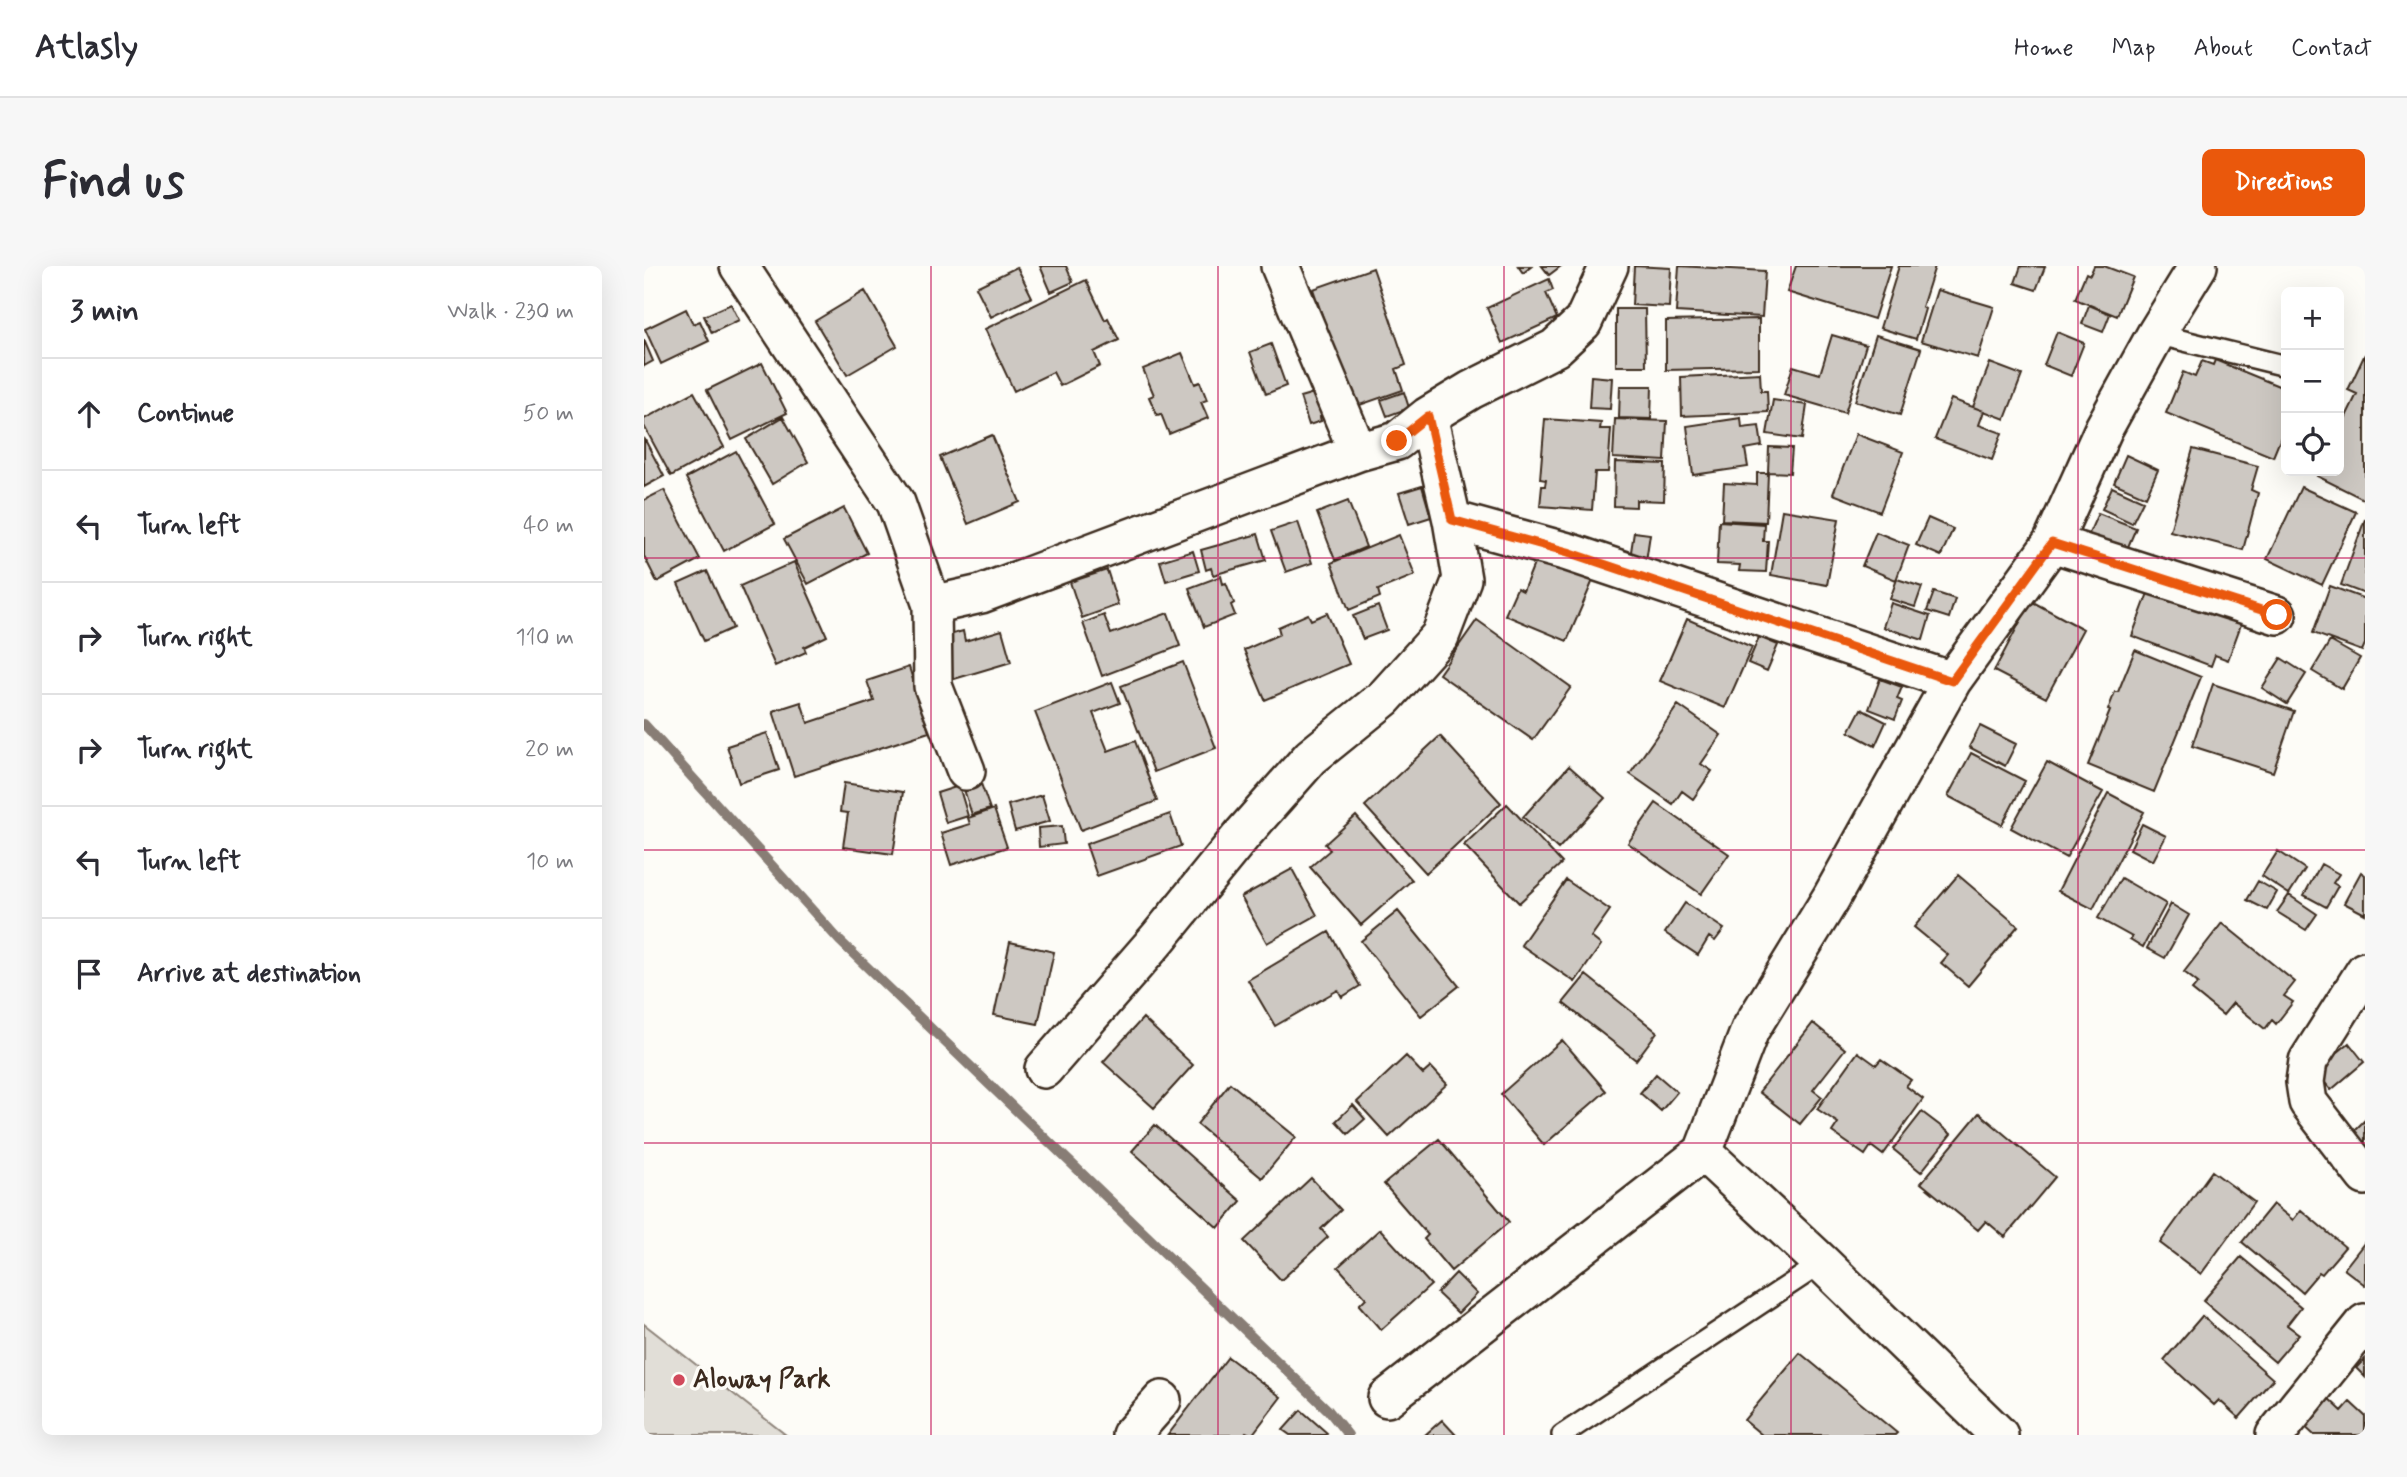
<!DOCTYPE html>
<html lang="en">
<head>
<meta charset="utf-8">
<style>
  body { margin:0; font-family:Mynerve,sans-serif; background:#f7f7f7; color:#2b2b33 }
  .controls { position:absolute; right:21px; top:21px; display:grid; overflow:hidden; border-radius:10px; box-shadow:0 7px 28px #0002 }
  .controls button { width:63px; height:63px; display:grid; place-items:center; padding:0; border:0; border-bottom:2px solid #e1e1e2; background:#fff; color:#2b2b33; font:35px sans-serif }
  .stop { position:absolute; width:21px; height:21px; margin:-16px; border:5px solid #ea580c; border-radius:50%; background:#fff }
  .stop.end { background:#ea580c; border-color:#fff; box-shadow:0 2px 7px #0008 }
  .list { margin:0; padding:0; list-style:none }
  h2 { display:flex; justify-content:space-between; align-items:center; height:91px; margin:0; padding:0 28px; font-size:30px }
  h2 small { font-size:23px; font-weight:400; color:#7c7c81 }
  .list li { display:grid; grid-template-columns:46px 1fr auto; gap:21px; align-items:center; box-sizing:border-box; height:112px; padding:0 28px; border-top:2px solid #e1e1e2 }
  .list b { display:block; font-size:26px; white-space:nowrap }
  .list em { font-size:23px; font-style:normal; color:#7c7c81 }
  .icon { flex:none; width:38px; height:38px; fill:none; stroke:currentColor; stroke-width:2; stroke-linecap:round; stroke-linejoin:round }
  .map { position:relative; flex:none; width:1721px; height:1169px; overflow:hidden; border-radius:10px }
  header { display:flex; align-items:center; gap:42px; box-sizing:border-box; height:98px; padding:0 35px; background:#fff; border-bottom:2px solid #e1e1e2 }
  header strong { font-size:33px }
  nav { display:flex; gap:38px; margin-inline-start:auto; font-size:24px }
  .intro { display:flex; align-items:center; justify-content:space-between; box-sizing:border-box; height:168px; padding:0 42px }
  h1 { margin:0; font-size:49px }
  .button { padding:18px 32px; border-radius:10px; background:#ea580c; color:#fff; font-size:24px; font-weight:700 }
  main { display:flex; gap:42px; padding:0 42px }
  aside { flex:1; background:#fff; border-radius:10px; box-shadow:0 7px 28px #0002 }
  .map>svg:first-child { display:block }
  .green { fill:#e1ded7; stroke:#8e847a; stroke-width:2 }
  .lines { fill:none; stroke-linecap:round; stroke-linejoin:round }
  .stream { stroke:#887d74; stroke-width:10 }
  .building { fill:#cdc8c2; stroke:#3b2a1e; stroke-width:2 }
  .service-casing { stroke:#3b2a1e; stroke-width:24 }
  .minor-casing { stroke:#3b2a1e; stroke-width:42 }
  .service { stroke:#fdfcf7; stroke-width:19 }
  .minor { stroke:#fdfcf7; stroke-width:37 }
  .route { stroke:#ea580c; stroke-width:9 }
  .grid { fill:none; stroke:#c2185b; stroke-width:2; stroke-opacity:0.55 }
  .poi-dot { fill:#d1495b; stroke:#fdfcf7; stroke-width:2.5 }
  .labels { text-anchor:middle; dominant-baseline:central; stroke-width:7; stroke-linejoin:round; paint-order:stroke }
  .poi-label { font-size:26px; font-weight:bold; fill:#3b2a1e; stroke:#fdfcf7; text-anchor:start }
</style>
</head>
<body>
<header>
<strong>Atlasly</strong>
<nav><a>Home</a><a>Map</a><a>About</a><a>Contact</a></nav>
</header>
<div class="intro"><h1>Find us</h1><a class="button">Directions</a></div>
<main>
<aside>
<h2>3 min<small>Walk · 230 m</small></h2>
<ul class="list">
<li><svg class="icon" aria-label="ahead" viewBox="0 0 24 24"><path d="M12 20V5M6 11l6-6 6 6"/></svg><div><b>Continue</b></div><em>50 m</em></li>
<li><svg class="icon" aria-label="left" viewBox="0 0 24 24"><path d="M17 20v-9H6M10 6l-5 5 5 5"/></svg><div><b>Turn left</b></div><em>40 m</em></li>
<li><svg class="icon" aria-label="right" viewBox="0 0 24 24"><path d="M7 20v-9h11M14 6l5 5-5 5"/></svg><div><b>Turn right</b></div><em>110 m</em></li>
<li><svg class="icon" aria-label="right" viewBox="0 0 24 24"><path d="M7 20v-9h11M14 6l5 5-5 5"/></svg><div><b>Turn right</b></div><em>20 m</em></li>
<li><svg class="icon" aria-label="left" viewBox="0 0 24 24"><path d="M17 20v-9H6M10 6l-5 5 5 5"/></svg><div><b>Turn left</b></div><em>10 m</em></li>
<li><svg class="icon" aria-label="arrive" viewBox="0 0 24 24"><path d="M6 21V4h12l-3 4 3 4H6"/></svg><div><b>Arrive at destination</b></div></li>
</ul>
</aside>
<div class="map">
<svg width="1721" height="1169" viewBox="0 0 1721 1169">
  <rect width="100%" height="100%" fill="#fdfcf7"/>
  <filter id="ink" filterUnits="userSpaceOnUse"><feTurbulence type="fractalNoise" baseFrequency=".0143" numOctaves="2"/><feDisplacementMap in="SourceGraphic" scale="14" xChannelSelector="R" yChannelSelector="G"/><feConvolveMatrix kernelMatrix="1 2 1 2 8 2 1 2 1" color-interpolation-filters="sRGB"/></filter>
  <g filter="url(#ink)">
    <path class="green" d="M0 1058 142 1169H0Z"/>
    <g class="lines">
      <path class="stream" d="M0 458 196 675 684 1144 704 1169"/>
    </g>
    <path class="building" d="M396 0H422L429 16 407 26Z
      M874 0H888L879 7Z
      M898 0H917L905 9Z
      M990 0 1027 2 1025 41 988 39Z
      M1035 0 1121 5 1118 51 1032 46Z
      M1152 0H1247L1230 53 1143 26Z
      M1255 0H1291L1278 41 1281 43 1272 73 1236 62Z
      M1377 0 1401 1 1392 24 1371 17Z
      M1450 0H1460L1489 11 1473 50 1431 33 1442 7 1446 9Z
      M373 1 388 31 347 51 332 21Z
      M729 2 762 99 752 103 759 124 710 141 669 23Z
      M905 13 909 24 902 27 913 52 858 77 843 42Z
      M442 14 461 54 464 52 475 74 450 86 456 100 416 120 409 106 370 125 341 63Z
      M1293 24 1350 41 1334 92 1277 75Z
      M221 25 253 80 203 109 171 55Z
      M87 38 95 54 68 67 60 50Z
      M1445 39 1466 48 1459 66 1438 58Z
      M42 43 49 58 56 55 65 75 17 98 1 63Z
      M972 43H1001L1002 100H972Z
      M1115 53V102L1022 104V55Z
      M1413 66 1440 77 1427 110 1400 99Z
      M1188 69 1222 79 1201 147 1140 129 1149 100 1176 108Z
      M1232 69 1277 83 1256 149 1211 135Z
      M0 74 9 95 0 100Z
      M627 78 642 120 622 128 606 86Z
      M538 87 551 118 556 116 563 134 557 136 564 152 525 168 517 148 513 149 505 131 510 129 499 103Z
      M1721 88V234L1673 210 1675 205H1695V165L1713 128 1704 124Z
      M1571 94 1642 123V159L1629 191 1522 147 1539 106 1551 111 1558 95 1569 99Z
      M118 97 143 147 88 174 63 124Z
      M1346 97 1378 109 1361 153 1329 141Z
      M1116 107 1117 125H1123L1124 146 1038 150 1037 111Z
      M947 110 968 112 966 143 945 142Z
      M976 120H1008L1007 153 975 152Z
      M50 126 80 181 27 210 0 160V153Z
      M673 126 680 150 676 151 677 155 665 159 656 131Z
      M760 126 765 142 743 150 737 134Z
      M1307 133 1340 145 1335 159 1358 167 1348 194 1291 173Z
      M1129 134 1163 139 1158 173 1123 168Z
      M139 151 164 196 128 218 102 173Z
      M1097 152 1098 162 1115 160 1118 180 1101 183 1104 201 1049 209 1043 160Z
      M901 153 957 157 956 163H967L964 206H951L948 244 896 240 898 220H901L902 214 896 213Z
      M971 153 1023 155 1021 195 969 192Z
      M1212 168 1259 186 1236 246 1189 228Z
      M348 169 376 236 324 258 296 191Z
      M0 172 20 210 0 221Z
      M1125 181 1148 182 1146 207 1124 206Z
      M1549 183 1614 200 1607 224 1614 227 1599 284 1526 265Z
      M92 185 131 258 80 285 42 212Z
      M1482 189 1514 204 1502 231 1470 217Z
      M971 196 1021 198 1020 235 992 234V241L970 240Z
      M1113 207H1124L1122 256 1078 254 1080 217 1113 219Z
      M778 220 787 251 765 258 755 227Z
      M1468 221 1499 235 1488 257 1458 243Z
      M1657 221 1712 246 1678 319 1623 293Z
      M20 224 56 293 13 316 0 290V234Z
      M704 235 722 281 691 294 673 247Z
      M200 242 223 287 164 318 140 273Z
      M1138 244 1195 253 1183 319 1127 309Z
      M1454 247 1492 262 1481 288 1443 272Z
      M1284 252 1309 263 1297 290 1272 279Z
      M1721 253V328L1697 319Z
      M1075 255 1120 258 1119 275H1124L1122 306 1095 305 1096 299 1073 298Z
      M654 256 668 297 642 306 627 265Z
      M990 266 1006 268 1002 295 986 292Z
      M1232 266 1265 279 1252 314 1218 300Z
      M614 268 622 294 569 309 567 302 562 304 557 284Z
      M755 269 771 309 734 324 736 331 705 344 687 297Z
      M549 285 555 305 522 315 516 295Z
      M894 288 950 312 923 375 861 349 873 322 879 325Z
      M150 296 183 370 160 381 162 386 131 400 96 320Z
      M463 304 474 339 438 352 426 316Z
      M63 305 89 362 60 375 34 318Z
      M577 310 579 318 582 317 590 337 587 339 591 349 560 361 545 322Z
      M1253 313 1278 321 1271 341 1246 333Z
      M1507 319 1599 353 1584 394 1571 389 1567 400 1488 370Z
      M1686 320 1721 333V378L1718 385 1669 367Z
      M1290 326 1311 333 1305 352 1283 345Z
      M1387 335 1439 363 1402 432 1350 405Z
      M1247 337 1286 350 1279 374 1239 361Z
      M734 340 743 364 719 373 709 350Z
      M524 347 536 380 458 410 439 357 460 349 467 368Z
      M683 347 705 398 621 434 600 384 636 368 634 361 664 348 667 354Z
      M1043 353 1108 381 1081 442 1016 415Z
      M833 354 927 421 889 474 795 408Z
      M358 364 367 396 307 414 295 372 319 365 321 375Z
      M1115 371 1134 379 1123 405 1104 397Z
      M1686 375 1716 392 1698 423 1668 405Z
      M1491 384 1557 411 1510 526 1444 499 1466 445 1464 444 1471 426H1474Z
      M1637 392 1662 408 1643 438 1618 422Z
      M539 396 572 482 510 506 477 420Z
      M265 401 285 466 150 510 129 445 157 436 164 457 230 435 223 415Z
      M1236 413 1258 421 1253 433 1258 435 1251 453 1225 443Z
      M468 416 476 437 449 447 464 485 491 475 513 535 437 564 391 446Z
      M1569 418 1650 445 1629 506 1548 480Z
      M1034 439 1077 469 1057 498 1068 505 1049 533 1038 525 1029 538 986 508Z
      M1217 443 1242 456 1231 480 1205 466Z
      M1336 460 1372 478 1361 500 1325 481Z
      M123 467 135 504 95 517 83 480Z
      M796 470 857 537 782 607 721 540Z
      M1327 487 1381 515 1358 559 1304 530Z
      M1403 496 1459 526 1422 592 1367 562Z
      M925 500 961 532 914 583 879 551Z
      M335 512 346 543 328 549 318 517Z
      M200 517 259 526 249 588 199 581 204 547 196 546Z
      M315 520 324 550 302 557 293 527Z
      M1464 527 1500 546 1449 643 1414 625Z
      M398 529 406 555 371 565 364 539Z
      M1012 537 1085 588 1057 628 984 577Z
      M863 538 918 597 875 637 820 579Z
      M350 543 363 581 307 599 297 567 326 558 324 552Z
      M526 548 537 580 453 610 442 578Z
      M712 550 768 614 717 659 666 601 686 584 681 578Z
      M1498 558 1522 570 1509 595 1486 583Z
      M418 560 420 578 395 581 394 562Z
      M1634 585 1661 603 1645 628 1618 610Z
      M1677 598 1695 608 1689 617 1694 620 1682 641 1660 629Z
      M648 603 673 649 623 677 597 631Z
      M1717 606 1721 609V648L1700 637Z
      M1314 609 1374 660 1324 720 1297 697 1304 689 1270 661Z
      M1477 612 1522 638 1499 681 1486 673 1488 671 1454 652Z
      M922 614 966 644 947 671 957 679 931 716 877 679Z
      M1614 615 1633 626 1623 644 1603 634Z
      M1645 629 1673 648 1662 664 1633 646Z
      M1041 637 1080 663 1071 675 1065 671 1054 689 1021 667Z
      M1527 638 1545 649 1521 692 1503 682Z
      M754 645 815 720 777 750 717 675Z
      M1578 657 1651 716 1640 730 1649 736 1632 758 1628 754 1621 763 1589 737 1579 749 1548 724 1554 717 1540 706Z
      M685 666 716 720 698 731 694 724 631 760 604 714Z
      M366 676 410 686 394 758 350 749Z
      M942 709 1013 766 992 794 919 737Z
      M499 752 549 799 510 842 459 796Z
      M1169 757 1201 783 1169 824 1178 831 1156 858 1115 826Z
      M918 774 962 825 900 879 857 828Z
      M1705 777 1720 796 1687 824 1671 805Z
      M1214 786 1232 799 1237 793 1267 814 1262 820 1279 833 1239 889 1227 880 1221 889 1188 866 1194 857 1173 843Z
      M762 790 779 808 787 801 803 818 745 871 713 836Z
      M1012 808 1033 826 1017 845 996 827Z
      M586 817 652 871 618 912 553 858Z
      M709 839 721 853 704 868 692 855Z
      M1278 846 1307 868 1277 906 1249 883Z
      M1335 847 1411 911 1361 971 1342 955 1334 964 1277 917Z
      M1721 854V879L1708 867Z
      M511 859 597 935 574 962 488 885Z
      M795 873 865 956 807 1005 780 973 784 969 740 918Z
      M1568 905 1610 936 1557 1008 1516 977Z
      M667 912 697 944 677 963 684 971 637 1014 600 975Z
      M1629 938 1649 954 1657 944 1701 981 1678 1008 1675 1006 1658 1026 1598 976Z
      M736 963 787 1019 737 1064 715 1039 722 1032 694 1001Z
      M1721 976V1019L1700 1003Z
      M1597 991 1657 1041 1643 1059 1655 1068 1631 1096 1559 1035Z
      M812 1007 833 1028 814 1047 793 1027Z
      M1558 1050 1629 1113 1595 1152 1575 1134 1570 1139 1520 1094Z
      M1156 1087 1253 1167 1251 1169H1118L1100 1154Z
      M584 1091 637 1131 608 1169 602 1166 600 1169H524Z
      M1721 1093V1111L1712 1102Z
      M1683 1131 1698 1145 1706 1136 1721 1150V1169H1670L1658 1158Z
      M657 1144 683 1167 681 1169H646L639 1164Z
      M798 1154 812 1169H781Z"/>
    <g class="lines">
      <g class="service-casing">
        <path id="service" d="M1512 68 1642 100
          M918 1169 1178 997"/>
      </g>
      <g class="minor-casing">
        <path id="minor" d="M95 0 252 237 288 339 337 328 714 186 753 175 784 150 827 124 911 82 939 56 965 0
          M636 0 714 186
          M808 254 924 286 1308 415
          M1408 277 1633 349
          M288 339 289 420 322 505
          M1721 705 1664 795 1661 816 1664 836 1721 910
          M400 803 515 671 598 569 667 491 740 432 796 370 818 313 808 254 784 150
          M1059 886 1178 997 1355 1169
          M743 1132 1059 886 1106 764 1187 632 1308 415 1408 277 1460 162 1512 68 1554 0
          M487 1169 518 1134
          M1631 1169 1721 1057"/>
      </g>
      <use href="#service" class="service"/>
      <use href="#minor" class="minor"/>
    </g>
  </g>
  <g class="lines" filter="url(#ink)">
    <path class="route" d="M753 175 784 150 808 254 924 286 1308 415 1408 277 1633 349"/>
  </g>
  <path class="grid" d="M287 0V1169M574 0V1169M860 0V1169M1147 0V1169M1434 0V1169M0 292H1721M0 584H1721M0 877H1721"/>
  <circle class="poi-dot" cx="35" cy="1114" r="7"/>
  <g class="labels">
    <g class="poi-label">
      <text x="49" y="1114">Aloway Park</text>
    </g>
  </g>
</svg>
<div class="controls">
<button>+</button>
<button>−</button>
<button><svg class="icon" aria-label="locate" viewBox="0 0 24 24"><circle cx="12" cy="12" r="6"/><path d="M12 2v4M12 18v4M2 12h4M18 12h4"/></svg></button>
</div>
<div class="stop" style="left:1633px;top:349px"></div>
<div class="stop end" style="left:753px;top:175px"></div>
</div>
</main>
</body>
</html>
